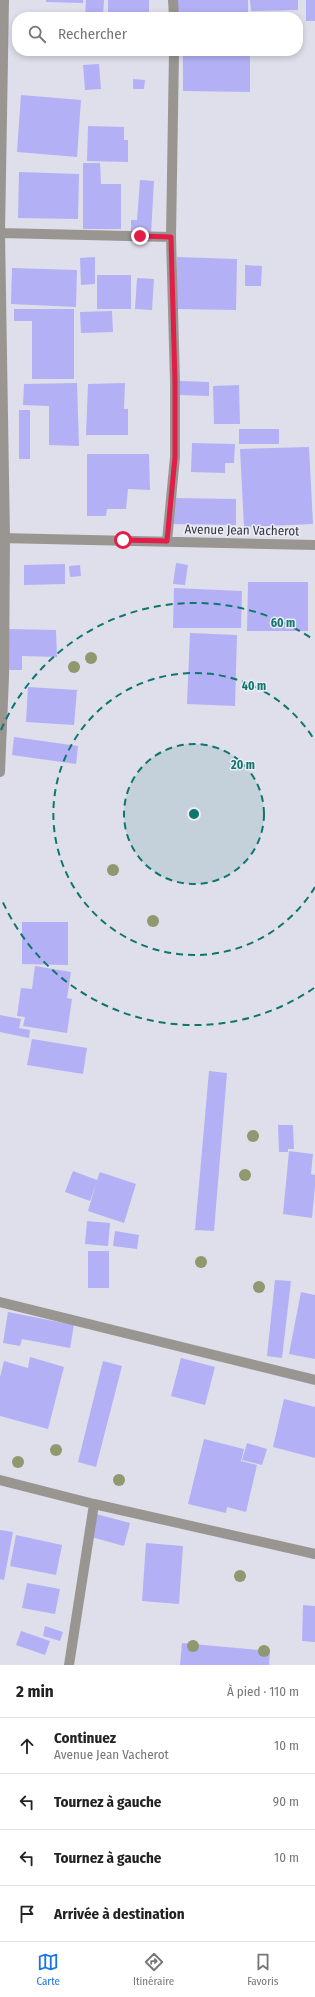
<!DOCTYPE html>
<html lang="fr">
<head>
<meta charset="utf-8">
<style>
  body { margin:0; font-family:"Fira Sans Condensed",sans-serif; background:#f6f6f6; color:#222 }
  .stop { position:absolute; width:12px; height:12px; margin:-9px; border:3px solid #e11d48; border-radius:50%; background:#fff }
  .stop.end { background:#e11d48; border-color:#fff; box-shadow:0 1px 4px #0008 }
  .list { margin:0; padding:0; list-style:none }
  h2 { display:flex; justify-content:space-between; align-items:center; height:52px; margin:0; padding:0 16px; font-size:17px }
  h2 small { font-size:13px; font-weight:400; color:#767676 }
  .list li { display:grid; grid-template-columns:26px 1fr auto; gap:12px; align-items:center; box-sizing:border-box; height:56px; padding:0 16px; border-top:1px solid #e0e0e0 }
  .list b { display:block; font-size:15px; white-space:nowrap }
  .list p { margin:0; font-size:13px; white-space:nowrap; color:#767676 }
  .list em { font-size:13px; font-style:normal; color:#767676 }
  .icon { flex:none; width:22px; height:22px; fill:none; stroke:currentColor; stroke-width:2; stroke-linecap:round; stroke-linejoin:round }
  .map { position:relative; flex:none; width:315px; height:1665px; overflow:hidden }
  .search { position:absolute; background:#fff; box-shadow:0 2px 6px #0003; left:12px; right:12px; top:12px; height:44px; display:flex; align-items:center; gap:10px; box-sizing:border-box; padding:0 14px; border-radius:16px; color:#767676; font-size:15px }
  .sheet { height:276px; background:#fff }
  nav { display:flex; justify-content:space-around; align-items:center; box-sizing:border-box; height:56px; border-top:1px solid #e0e0e0; background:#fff; font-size:11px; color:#767676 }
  nav a { display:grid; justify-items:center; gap:2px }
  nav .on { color:#1a73e8 }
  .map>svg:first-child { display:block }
  .building { fill:#b3b0f6 }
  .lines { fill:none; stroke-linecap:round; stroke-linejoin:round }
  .street { stroke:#999692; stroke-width:10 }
  .tree { fill:#8f986e }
  .route { stroke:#e11d48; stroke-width:5 }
  .ring { fill:none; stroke:#0f766e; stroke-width:2; stroke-dasharray:7 5 }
  .labels { text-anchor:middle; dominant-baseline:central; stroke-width:3; stroke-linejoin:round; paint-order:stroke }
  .street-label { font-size:13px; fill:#37373b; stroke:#ececf7 }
  .centre { fill:#0f766e; stroke:#ececf7; stroke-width:2 }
  .ring-label { font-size:12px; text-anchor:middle; font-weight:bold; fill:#0f766e; stroke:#ececf7; stroke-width:3; stroke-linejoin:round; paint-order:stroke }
</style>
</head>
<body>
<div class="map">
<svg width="315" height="1665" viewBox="0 0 315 1665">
  <rect width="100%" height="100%" fill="#dedfea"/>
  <path class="building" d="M46 0H83V3L46 2Z
    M86 0H104L103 17H85Z
    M108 0H149V15H108Z
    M178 0H248V17H178Z
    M250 0H298V10L251 11Z
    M306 0H315V21H306Z
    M183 51H250V92L183 91Z
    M99 64 101 89 85 90 83 65Z
    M133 79 145 80 144 89H133Z
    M21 95 81 100 77 157 17 152Z
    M88 126 124 127V140H128V162L87 161Z
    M83 163H100L101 184H121V229H83Z
    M19 172 79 174 78 219 18 218Z
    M140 180 154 181 151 234 131 232V220H137Z
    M95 257V284L81 285 80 258Z
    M177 257 237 259 236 310 176 309Z
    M245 265 262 266 261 286H245Z
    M12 268 77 270 76 307 11 304Z
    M97 275H131V309H97Z
    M137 278 154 279 152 310 135 309Z
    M14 309H74V379H32V321H14Z
    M112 311 113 332 81 333 80 312Z
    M180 381 209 382V396L179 395Z
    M77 383 79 446 49 445V406L23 405 24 384Z
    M125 383 124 409H128V435H86L88 384Z
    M239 385 240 424H214L213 386Z
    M19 410H30V459H19Z
    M239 429H279V444H239Z
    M192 443 235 444 234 463H225V473L191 472Z
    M309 447 313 524 244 527 240 449Z
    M87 454H149L150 490 128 489 126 509H107L106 516H87Z
    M173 498 236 499V525L173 524Z
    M176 563 188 565 185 585 173 584Z
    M65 564V584L24 585V565Z
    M80 565 81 576 70 577 69 566Z
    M248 582H308V631H247Z
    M174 588 242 591 241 628H173Z
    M9 629 56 630 57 657 22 656V670H9Z
    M190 633 237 635 235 706 187 704Z
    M28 687 77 690 74 725 26 722Z
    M14 737 78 746 76 764 12 755Z
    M22 922H68V965L22 964Z
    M35 966 71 972 67 998 72 999 67 1033 23 1026 25 1017 17 1016 21 988 32 989Z
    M0 1015 21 1019 19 1028 30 1030 29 1038 0 1032Z
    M32 1039 87 1048 83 1074 27 1065Z
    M209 1071 227 1073 214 1231 195 1230Z
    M278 1125H293L294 1149H288V1152H279Z
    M289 1151 313 1154 311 1174 315 1175V1186L312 1218 283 1214Z
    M73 1171 97 1180 100 1172 136 1184 124 1223 88 1211 96 1184 90 1201 65 1192Z
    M87 1221 110 1223 108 1246 85 1244Z
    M115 1231 139 1235 137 1249 113 1246Z
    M88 1251H109V1288H88Z
    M275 1280 291 1281 282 1358 267 1356Z
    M301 1292 315 1295V1359L289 1354Z
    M8 1312 74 1325 70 1348 22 1339 20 1346 3 1343Z
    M30 1357 64 1367 48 1429 0 1416V1377L4 1361 28 1368Z
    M181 1358 215 1367 205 1405 171 1396Z
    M103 1361 122 1366 96 1467 78 1462Z
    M284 1399 315 1407V1458L273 1447Z
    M204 1439 244 1449 241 1461 257 1465 246 1512 227 1507 226 1513 188 1504Z
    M247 1443 267 1449 262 1465 242 1460Z
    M96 1514 130 1523 124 1546 91 1537Z
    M0 1530 13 1532 4 1580 0 1579Z
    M16 1535 62 1545 56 1575 10 1566Z
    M146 1543 183 1546 179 1604 142 1601Z
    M27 1583 60 1589 55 1614 22 1608Z
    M303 1605 315 1606V1642L302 1641Z
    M45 1626 63 1632 60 1641 43 1636Z
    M21 1631 50 1641 45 1655 16 1645Z
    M182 1643 270 1651 269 1665H180Z"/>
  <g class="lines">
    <path class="street" d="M173 0 174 17
      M0 233 171 237
      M0 538 315 545
      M167 541 175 457V382L171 237 174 51
      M0 772 4 677 5 538 0 233 4 0
      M0 1302 315 1380
      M0 1480 94 1504 315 1554
      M69 1665 94 1504"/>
  </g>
  <g class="tree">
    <circle cx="91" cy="658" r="6"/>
    <circle cx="74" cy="667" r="6"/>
    <circle cx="113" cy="870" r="6"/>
    <circle cx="153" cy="921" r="6"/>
    <circle cx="253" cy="1136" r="6"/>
    <circle cx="245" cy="1175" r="6"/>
    <circle cx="201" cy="1262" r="6"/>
    <circle cx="259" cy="1287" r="6"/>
    <circle cx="56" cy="1450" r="6"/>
    <circle cx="18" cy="1462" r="6"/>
    <circle cx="119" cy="1480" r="6"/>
    <circle cx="240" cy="1576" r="6"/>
    <circle cx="193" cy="1646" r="6"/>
    <circle cx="264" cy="1651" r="6"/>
  </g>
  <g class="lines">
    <path class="route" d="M123 540 167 541 175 457V382L171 237 140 236"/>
  </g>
  <circle cx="194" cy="814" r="70" fill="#0f766e" fill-opacity=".12"/>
  <g class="ring">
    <circle cx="194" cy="814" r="70"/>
    <path d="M315 887A141 141 0 1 1 315 741"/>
    <path d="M314 988A211 211 0 0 1 1 898M1 730A211 211 0 0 1 314 640"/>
  </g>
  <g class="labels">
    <g class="street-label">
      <text transform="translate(242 530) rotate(1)">Avenue Jean Vacherot</text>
    </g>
  </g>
  <circle cx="194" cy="814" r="6" class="centre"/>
  <g class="ring-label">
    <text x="283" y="627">60 m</text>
    <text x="254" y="690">40 m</text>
    <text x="243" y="769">20 m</text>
  </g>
</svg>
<div class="stop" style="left:123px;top:540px"></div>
<div class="stop end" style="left:140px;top:236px"></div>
<div class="search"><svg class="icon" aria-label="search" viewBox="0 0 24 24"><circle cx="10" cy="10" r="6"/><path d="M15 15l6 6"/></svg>Rechercher</div>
</div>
<section class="sheet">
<h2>2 min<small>À pied · 110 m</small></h2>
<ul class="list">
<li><svg class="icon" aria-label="ahead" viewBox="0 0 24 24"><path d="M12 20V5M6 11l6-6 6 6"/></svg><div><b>Continuez</b><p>Avenue Jean Vacherot</p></div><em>10 m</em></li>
<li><svg class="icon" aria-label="left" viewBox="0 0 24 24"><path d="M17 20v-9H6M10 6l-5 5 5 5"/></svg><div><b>Tournez à gauche</b></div><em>90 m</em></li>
<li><svg class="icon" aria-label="left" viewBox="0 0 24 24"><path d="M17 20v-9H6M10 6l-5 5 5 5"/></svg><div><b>Tournez à gauche</b></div><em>10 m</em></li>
<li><svg class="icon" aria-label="arrive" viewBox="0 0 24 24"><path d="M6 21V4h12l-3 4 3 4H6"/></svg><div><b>Arrivée à destination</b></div></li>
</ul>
</section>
<nav>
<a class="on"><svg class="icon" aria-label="map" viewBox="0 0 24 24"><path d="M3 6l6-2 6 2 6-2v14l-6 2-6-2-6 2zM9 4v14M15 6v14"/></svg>Carte</a>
<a><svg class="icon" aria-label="directions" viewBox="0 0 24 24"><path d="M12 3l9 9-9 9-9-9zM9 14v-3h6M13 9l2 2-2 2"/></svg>Itinéraire</a>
<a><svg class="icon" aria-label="saved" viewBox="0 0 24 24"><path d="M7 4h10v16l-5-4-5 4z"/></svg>Favoris</a>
</nav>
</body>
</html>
